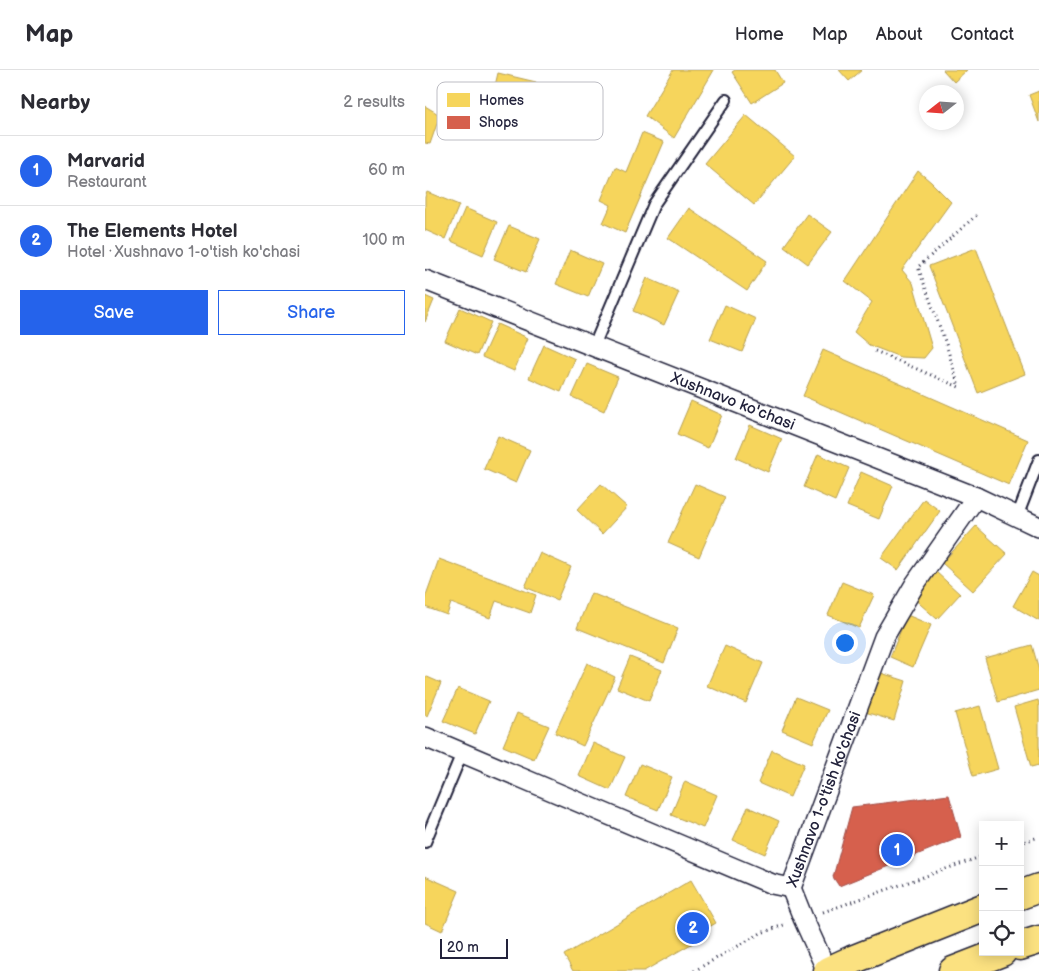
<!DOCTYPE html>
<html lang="en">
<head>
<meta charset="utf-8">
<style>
  body { margin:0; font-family:"Balsamiq Sans",sans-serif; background:#f2f2f3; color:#2b2b33 }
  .controls { position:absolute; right:15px; bottom:15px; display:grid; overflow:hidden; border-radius:0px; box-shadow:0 2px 12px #0003 }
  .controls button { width:45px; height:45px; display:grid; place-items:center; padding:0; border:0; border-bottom:1px solid #e1e1e2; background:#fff; color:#2b2b33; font:25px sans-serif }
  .compass { position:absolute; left:494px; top:15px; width:45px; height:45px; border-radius:50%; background:#fff; box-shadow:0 2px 12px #0003; rotate:253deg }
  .scale { position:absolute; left:15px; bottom:12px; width:68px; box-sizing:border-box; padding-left:5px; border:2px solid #22223b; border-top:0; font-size:14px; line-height:18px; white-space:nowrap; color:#22223b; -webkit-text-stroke:4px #fff; paint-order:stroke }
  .you { position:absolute; left:419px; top:572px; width:18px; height:18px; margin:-12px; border:4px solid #fff; border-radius:50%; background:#1a73e8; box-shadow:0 0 0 8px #1a73e833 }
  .badge { display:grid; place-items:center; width:32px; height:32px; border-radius:50%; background:#2563eb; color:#fff; font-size:16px; font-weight:700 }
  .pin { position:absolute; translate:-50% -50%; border:2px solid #fff; box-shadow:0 1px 5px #0006 }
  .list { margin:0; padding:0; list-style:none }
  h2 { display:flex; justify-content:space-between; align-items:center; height:65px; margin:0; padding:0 20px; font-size:21px }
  h2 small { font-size:16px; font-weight:400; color:#7c7c81 }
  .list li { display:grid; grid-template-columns:32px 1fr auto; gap:15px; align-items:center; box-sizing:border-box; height:70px; padding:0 20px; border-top:1px solid #e1e1e2 }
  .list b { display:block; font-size:19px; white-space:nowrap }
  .list p { margin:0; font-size:16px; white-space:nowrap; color:#7c7c81 }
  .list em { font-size:16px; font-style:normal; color:#7c7c81 }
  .actions { display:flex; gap:10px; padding:15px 20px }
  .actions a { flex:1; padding:11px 0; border:1px solid #2563eb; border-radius:0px; text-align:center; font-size:18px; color:#2563eb }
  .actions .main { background:#2563eb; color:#fff }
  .icon { flex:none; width:28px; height:28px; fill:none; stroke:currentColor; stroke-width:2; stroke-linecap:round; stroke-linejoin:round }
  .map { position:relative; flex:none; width:614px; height:901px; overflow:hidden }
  header { display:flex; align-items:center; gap:30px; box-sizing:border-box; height:70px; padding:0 25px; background:#fff; border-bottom:1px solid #e1e1e2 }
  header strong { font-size:24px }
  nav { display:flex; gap:28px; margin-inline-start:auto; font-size:18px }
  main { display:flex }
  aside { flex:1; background:#fff }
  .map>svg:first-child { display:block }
  .homes { fill:#f6d55c; stroke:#b69f52 }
  .shops { fill:#d6604d; stroke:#a04d48 }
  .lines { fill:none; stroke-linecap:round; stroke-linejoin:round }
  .lane-casing { stroke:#22223b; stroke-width:14 }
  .street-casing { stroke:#22223b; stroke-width:22 }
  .primary-casing { stroke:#22223b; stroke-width:31 }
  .path { stroke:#22223b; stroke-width:3; stroke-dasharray:1 4; stroke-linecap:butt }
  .lane { stroke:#fff; stroke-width:10 }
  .street { stroke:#fff; stroke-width:19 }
  .primary { stroke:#fbe180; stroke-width:28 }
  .labels { text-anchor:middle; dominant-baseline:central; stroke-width:5; stroke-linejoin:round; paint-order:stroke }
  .street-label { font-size:16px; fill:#22223b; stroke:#fff }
  .key { fill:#fff; stroke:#bdbdc4; stroke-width:1 }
  .key-label { font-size:14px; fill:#22223b }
</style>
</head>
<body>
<header>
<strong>Map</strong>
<nav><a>Home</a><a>Map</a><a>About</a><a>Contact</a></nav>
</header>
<main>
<aside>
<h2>Nearby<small>2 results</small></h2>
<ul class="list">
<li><span class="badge">1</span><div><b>Marvarid</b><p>Restaurant</p></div><em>60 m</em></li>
<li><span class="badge">2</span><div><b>The Elements Hotel</b><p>Hotel · Xushnavo 1-o'tish ko'chasi</p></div><em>100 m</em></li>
</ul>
<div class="actions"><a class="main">Save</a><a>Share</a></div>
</aside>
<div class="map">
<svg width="614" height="901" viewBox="0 0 614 901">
  <rect width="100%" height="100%" fill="#fff"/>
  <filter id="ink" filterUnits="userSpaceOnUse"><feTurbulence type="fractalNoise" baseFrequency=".02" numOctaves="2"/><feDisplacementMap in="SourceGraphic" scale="10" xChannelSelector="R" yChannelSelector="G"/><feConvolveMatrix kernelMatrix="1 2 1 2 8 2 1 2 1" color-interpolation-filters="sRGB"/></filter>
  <g filter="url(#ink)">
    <path class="homes" d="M248 0H289L249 68 220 46Z
      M310 0H350L358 13 327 33 307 2Z
      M414 0H437L424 11Z
      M518 0H542L529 12Z
      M73 3 111 12 103 46 65 37Z
      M614 21V52L604 25Z
      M0 36 15 45 5 74 0 73Z
      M321 45 370 86 329 135 280 94Z
      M217 63 239 72 200 163 178 153 186 135 176 130 190 97 201 102Z
      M493 101 506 112 526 132 477 200 488 213 507 278 499 288 475 287 444 275 429 262 447 232 420 211Z
      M2 122 34 135 20 169 0 160V127Z
      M40 138 72 152 58 185 26 171Z
      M264 138 342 191 322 221 243 168Z
      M382 144 407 162 383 194 359 176Z
      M84 156 115 169 101 202 69 189Z
      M551 178 600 304 553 323 504 196Z
      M145 180 177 194 163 227 131 214Z
      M222 208 254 222 239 255 208 241Z
      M0 226 9 230 0 252Z
      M300 235 331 249 317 282 285 269Z
      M35 238 66 252 52 285 20 271Z
      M72 254 103 268 89 301 57 287Z
      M119 275 150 289 136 322 104 308Z
      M398 280 603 370 584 415 378 326Z
      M162 294 193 307 179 341 147 327Z
      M266 331 297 345 283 378 252 364Z
      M325 355 357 369 343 402 311 388Z
      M73 366 105 380 91 413 59 399Z
      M393 384 424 398 410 431 379 417Z
      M436 402 468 416 454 449 422 436Z
      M176 414 202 437 177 464 152 440Z
      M270 414 300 427 274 487 243 473Z
      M499 429 515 441 473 500 456 488Z
      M551 456 582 484 548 521 517 493Z
      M115 483 146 497 132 530 100 517Z
      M14 489 111 525 105 543 71 531 65 548 26 533 22 545 0 537V528Z
      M510 501 535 524 512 549 487 527Z
      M607 502 614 506V551L588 536Z
      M417 512 449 525 434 558 403 545Z
      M166 523 253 558 239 593 152 558Z
      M482 545 506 555 488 597 465 587Z
      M607 575 614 600V620L573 632 560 588Z
      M300 576 338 593 321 633 282 616Z
      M205 587 237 600 224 631 192 618Z
      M162 593 190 607 158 676 130 663Z
      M453 602 481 611 469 651 440 642Z
      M0 606 16 613 2 646 0 645Z
      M33 618 64 631 50 664 18 651Z
      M371 627 403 640 388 673 357 660Z
      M613 630 614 634V695L606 697 589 637Z
      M555 636 573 699 548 706 530 643Z
      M92 643 124 656 109 689 78 676Z
      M168 673 200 687 185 720 154 706Z
      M347 680 379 694 365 727 333 713Z
      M215 694 247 707 233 740 201 727Z
      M260 711 292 725 278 758 246 745Z
      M323 737 354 751 340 784 308 770Z
      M0 806 34 821 17 861 0 853Z
      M266 810 291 853 265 868 268 873 219 901H148L139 885Z"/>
    <path class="shops" d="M524 725 536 767 414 816 408 807 427 737Z"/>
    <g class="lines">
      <g class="lane-casing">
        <path id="lane" d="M169 276 229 134 301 30
          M592 447 614 390
          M0 772 37 683"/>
      </g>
      <g class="street-casing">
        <g id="street">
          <path id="s1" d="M0 210 551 427 614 457"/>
          <path id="s2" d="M0 667 347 814 366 818 459 567 490 514 551 427"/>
          <path d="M366 818 378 848 402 901"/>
        </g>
      </g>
      <g class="primary-casing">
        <path id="primary" d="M595 825 614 818
          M595 876 614 870
          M403 901 427 890 558 838
          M528 901 577 882"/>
      </g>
      <path class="path" d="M450 281 534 317 521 274 493 197 554 143
        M595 773 614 767
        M398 842 558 786
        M269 901 336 863 359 855"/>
      <use href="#lane" class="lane"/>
      <use href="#street" class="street"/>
      <use href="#primary" class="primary"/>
    </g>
  </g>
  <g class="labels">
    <g class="street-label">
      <text stroke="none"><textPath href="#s1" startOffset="331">Xushnavo ko'chasi</textPath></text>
      <text stroke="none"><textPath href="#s2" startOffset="491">Xushnavo 1-o'tish ko'chasi</textPath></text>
    </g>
  </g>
  <rect x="12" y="12" width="166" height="58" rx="8" class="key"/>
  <rect x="22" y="23" width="23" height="14" fill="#f6d55c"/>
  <rect x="22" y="46" width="23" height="13" fill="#d6604d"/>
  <g class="key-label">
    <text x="54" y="35">Homes</text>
    <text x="54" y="57">Shops</text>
  </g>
</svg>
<div class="controls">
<button>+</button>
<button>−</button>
<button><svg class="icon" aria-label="locate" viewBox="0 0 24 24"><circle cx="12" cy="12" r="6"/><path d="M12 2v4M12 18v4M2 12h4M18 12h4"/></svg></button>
</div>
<svg class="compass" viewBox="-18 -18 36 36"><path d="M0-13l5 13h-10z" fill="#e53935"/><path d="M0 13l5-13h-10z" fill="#7c7c81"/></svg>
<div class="scale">20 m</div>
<div class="you"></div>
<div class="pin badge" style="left:472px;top:780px">1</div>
<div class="pin badge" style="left:268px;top:858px">2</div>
</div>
</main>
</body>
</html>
